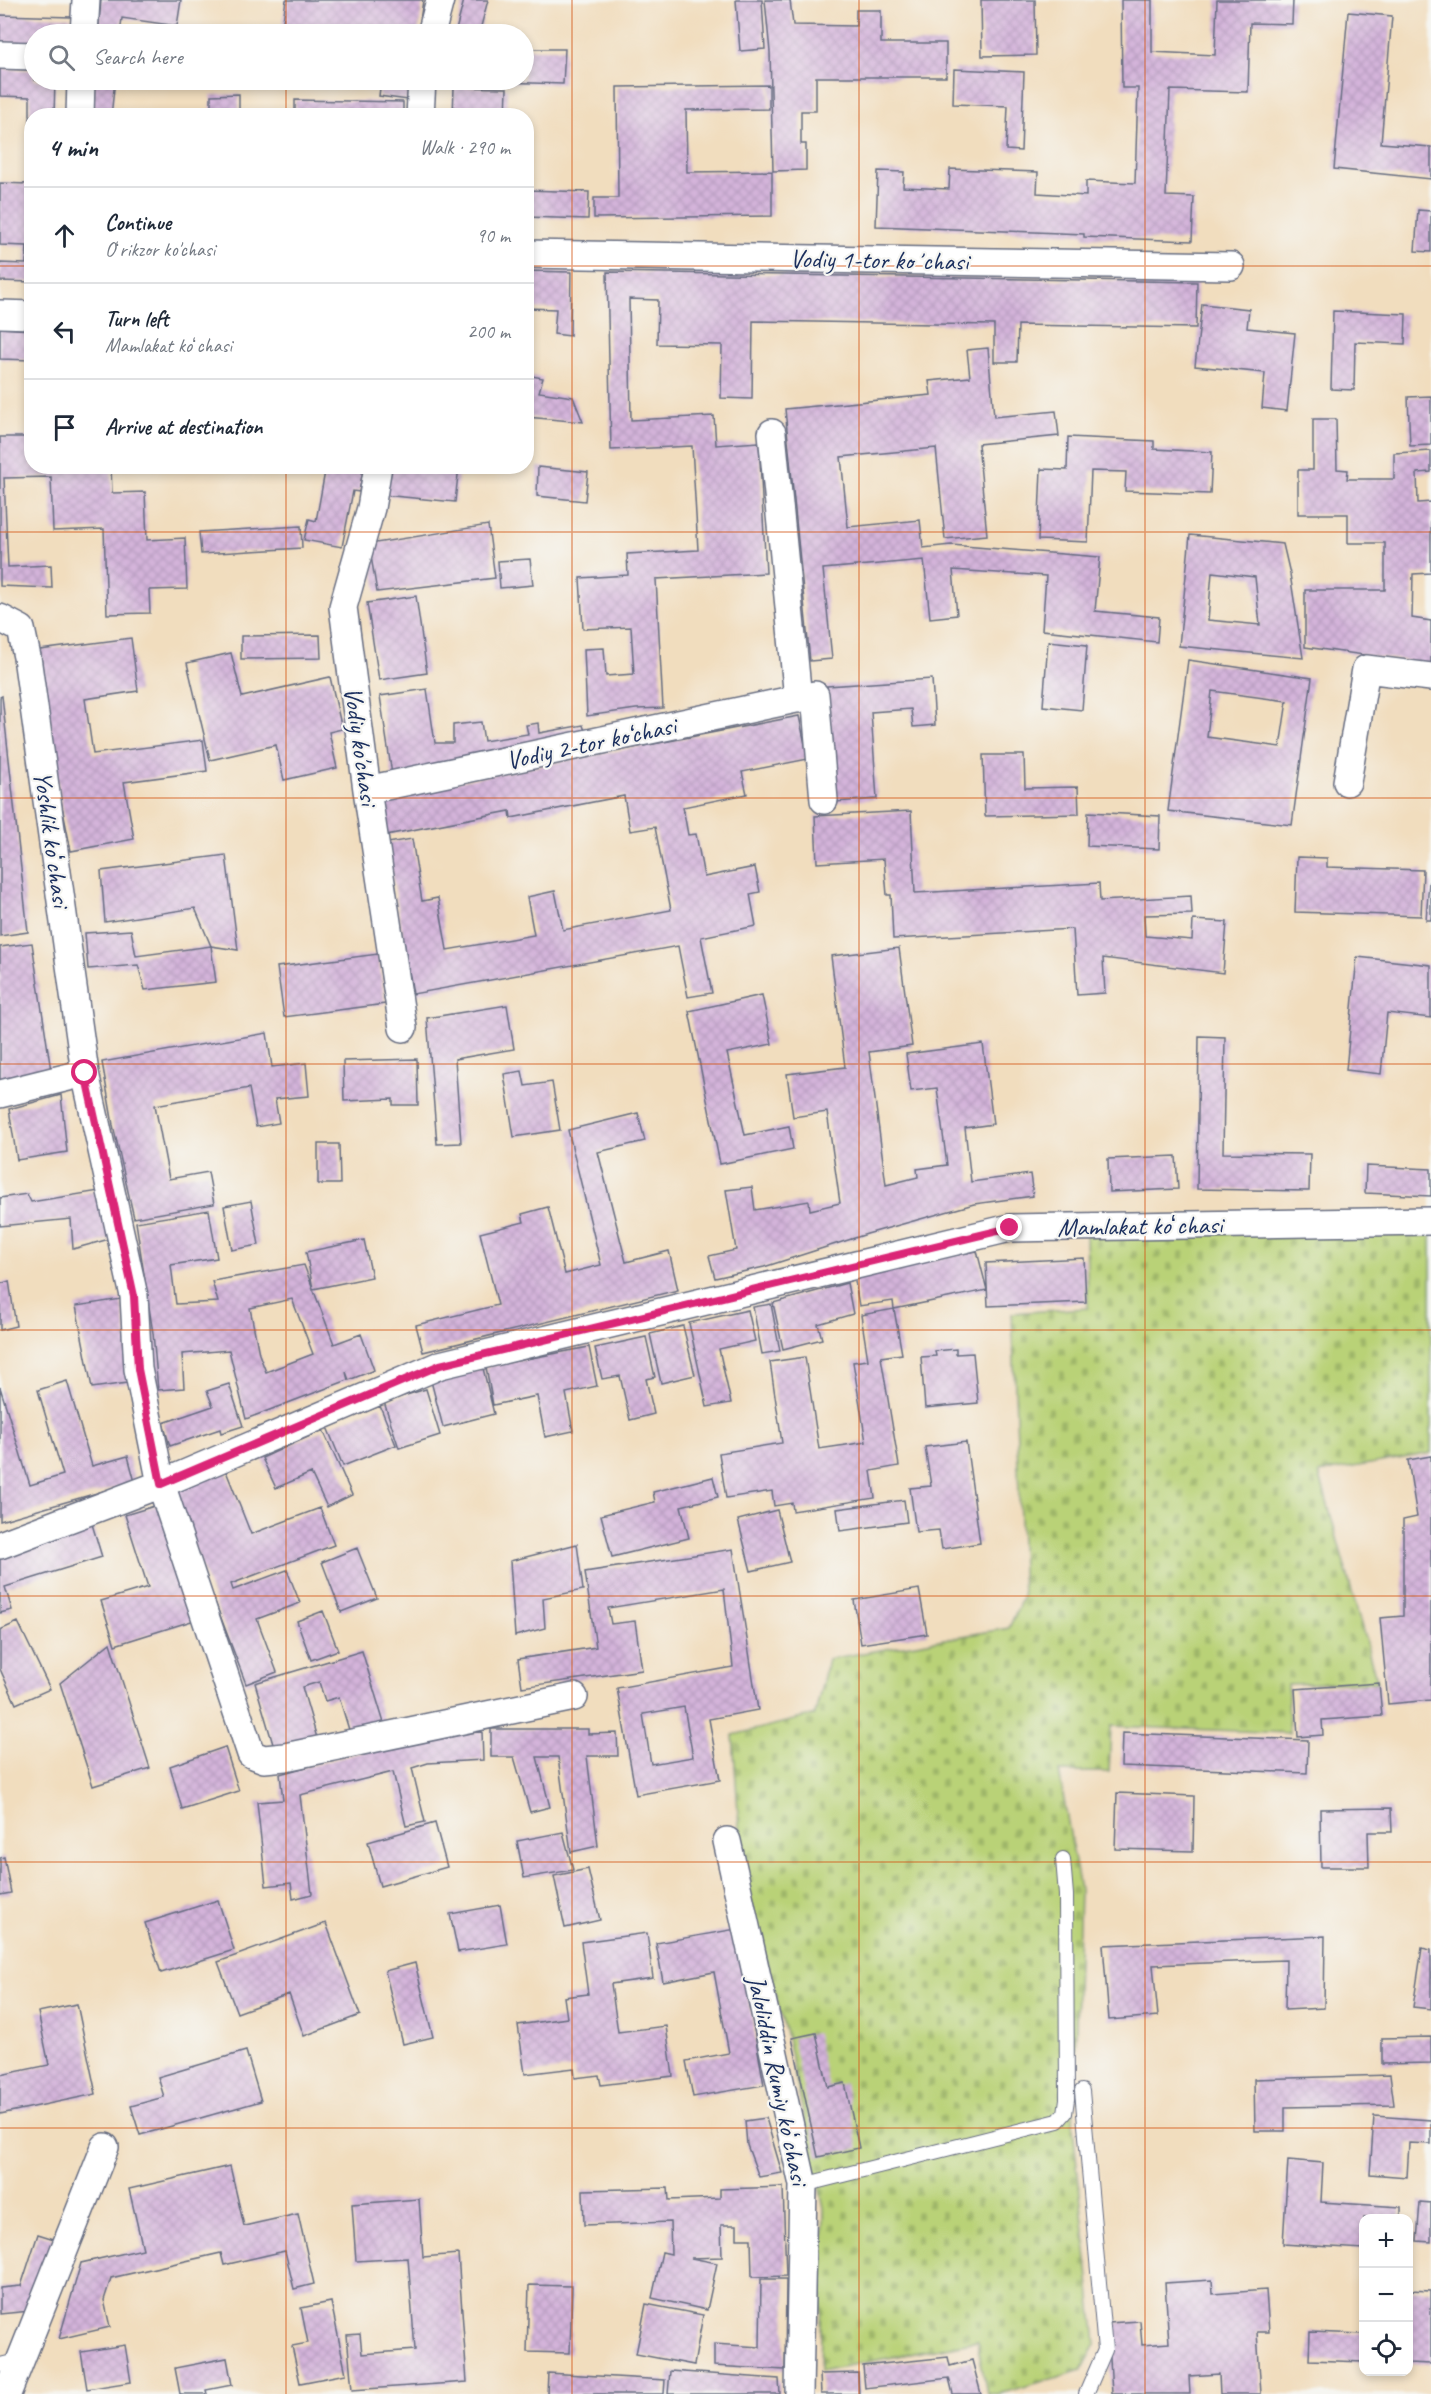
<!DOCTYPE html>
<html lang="en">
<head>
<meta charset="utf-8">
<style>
  body { margin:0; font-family:Caveat,sans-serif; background:#f6f6f7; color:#1f2937 }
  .controls { position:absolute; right:18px; bottom:18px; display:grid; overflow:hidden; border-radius:12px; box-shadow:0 3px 9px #0003 }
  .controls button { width:54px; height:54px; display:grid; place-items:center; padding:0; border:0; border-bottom:2px solid #e0e1e3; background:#fff; color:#1f2937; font:30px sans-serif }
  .stop { position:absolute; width:18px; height:18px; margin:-14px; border:4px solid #db2777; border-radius:50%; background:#fff }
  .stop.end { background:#db2777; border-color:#fff; box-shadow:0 2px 6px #0008 }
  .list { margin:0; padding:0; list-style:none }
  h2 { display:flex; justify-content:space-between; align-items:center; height:78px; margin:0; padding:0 24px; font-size:26px }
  h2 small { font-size:20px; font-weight:400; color:#747a83 }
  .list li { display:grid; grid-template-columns:39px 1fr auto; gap:18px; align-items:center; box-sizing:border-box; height:96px; padding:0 24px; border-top:2px solid #e0e1e3 }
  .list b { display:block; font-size:22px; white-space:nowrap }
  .list p { margin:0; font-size:20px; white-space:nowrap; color:#747a83 }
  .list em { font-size:20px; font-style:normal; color:#747a83 }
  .icon { flex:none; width:33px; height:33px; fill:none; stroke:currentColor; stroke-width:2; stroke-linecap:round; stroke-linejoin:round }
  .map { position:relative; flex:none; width:1431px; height:2394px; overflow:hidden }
  .search { position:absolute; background:#fff; box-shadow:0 3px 9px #0003; left:24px; top:24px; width:510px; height:66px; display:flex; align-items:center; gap:15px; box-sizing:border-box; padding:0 21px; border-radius:33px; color:#747a83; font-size:22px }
  .panel { position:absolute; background:#fff; box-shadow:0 3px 9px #0003; left:24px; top:108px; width:510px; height:366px; border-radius:24px }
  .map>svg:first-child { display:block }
  .cemetery { fill:url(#cemetery-stones); stroke:#6a806a; stroke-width:1.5 }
  .building { fill:url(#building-cross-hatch); fill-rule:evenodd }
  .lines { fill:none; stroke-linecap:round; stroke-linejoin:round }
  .lane-casing { stroke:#666c80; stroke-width:16 }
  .street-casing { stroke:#666c80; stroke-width:30 }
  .lane { stroke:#fff; stroke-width:14 }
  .street { stroke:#fff; stroke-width:27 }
  .route { stroke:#db2777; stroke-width:8 }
  .grid { fill:none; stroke:#d45514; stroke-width:1.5; stroke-opacity:0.55 }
  .labels { text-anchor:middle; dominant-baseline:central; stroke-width:4.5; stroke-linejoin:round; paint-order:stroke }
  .street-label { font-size:26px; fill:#1b2f5e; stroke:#f6f6f2 }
</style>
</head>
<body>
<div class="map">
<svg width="1431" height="2394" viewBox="0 0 1431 2394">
  <defs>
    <pattern id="cemetery-stones" width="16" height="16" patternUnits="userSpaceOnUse" patternTransform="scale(1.5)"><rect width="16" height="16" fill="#b9d277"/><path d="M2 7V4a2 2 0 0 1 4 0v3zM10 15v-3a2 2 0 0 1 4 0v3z" fill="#9eb569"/></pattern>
    <pattern id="building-cross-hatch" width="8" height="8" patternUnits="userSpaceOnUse" patternTransform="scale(1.5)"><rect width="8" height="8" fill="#d4b4da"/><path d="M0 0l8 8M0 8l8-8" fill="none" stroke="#b59bbe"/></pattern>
  </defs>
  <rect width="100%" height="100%" fill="#f6f6f2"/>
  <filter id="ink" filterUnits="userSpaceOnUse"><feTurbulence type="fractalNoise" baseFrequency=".0167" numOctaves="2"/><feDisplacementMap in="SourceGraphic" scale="12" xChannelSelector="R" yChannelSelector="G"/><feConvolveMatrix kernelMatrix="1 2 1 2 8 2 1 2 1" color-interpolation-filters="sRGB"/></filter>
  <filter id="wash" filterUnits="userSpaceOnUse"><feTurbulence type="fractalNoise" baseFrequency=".008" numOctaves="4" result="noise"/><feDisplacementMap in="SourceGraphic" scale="24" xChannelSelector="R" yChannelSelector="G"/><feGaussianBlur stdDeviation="1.35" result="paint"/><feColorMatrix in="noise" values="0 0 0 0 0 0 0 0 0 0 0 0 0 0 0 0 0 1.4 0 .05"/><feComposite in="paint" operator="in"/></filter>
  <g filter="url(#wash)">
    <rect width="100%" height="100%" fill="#f1ddbe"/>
    <path class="cemetery" d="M1431 1226V1453L1319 1473 1377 1682 1288 1684 1289 1733 1111 1726 1109 1772H1059L1080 1890 1073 2128 1096 2344 1082 2370 999 2394H987L977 2341 820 2371 824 2209 786 2034 742 1873 733 1735 815 1715 828 1659 1009 1628 1023 1596 1012 1313 1088 1308 1086 1234Z"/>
    <g id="blocks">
      <path class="building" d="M101 0H181L177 26 122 18 120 34H98Z
        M286 0H423L418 34H389L326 25 325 34H281Z
        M464 0H488L479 34H455Z
        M736 0H762L765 49 740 51Z
        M765 0H790L793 25 856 26V10H881V43H946V77H816V111H801V144H806V170L773 171 770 52Z
        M981 0H1035L1036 55 982 56Z
        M1121 0H1152V52L1215 55 1217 0H1293L1292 24 1250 23 1248 92 1170 90 1166 196 1194 197 1192 241 1084 237V234L876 226 878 171 904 172 903 187 949 189 950 169 1038 172 1037 193 1086 196V181L1135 183 1138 88H1122Z
        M1348 12 1392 16 1381 143 1431 147V179L1334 169Z
        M0 15 71 17 70 34H34V43L0 42Z
        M524 49H565L563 84 466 81V80H524Z
        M0 69 34 70V80H55L54 116H30V97L0 96Z
        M954 69 1024 72 1021 151 1006 150 1008 106 953 104Z
        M95 80H115L111 116H92Z
        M381 80H411L408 100 379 96Z
        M769 85V109L686 110 687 172 772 171V216L594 218V198H618L617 87Z
        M454 87 507 88 506 116H453Z
        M239 94V116H211V95Z
        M295 100 403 102V116H295Z
        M30 118H32V282L0 281V263L26 264 27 246 0 245V183L28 184Z
        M526 190 589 192 588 219 526 217Z
        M1418 210 1431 211V252L1415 251Z
        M526 271 571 272 570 336 554 334 556 309 526 308Z
        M607 272 1197 282 1196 328 1018 325 1017 362H994V325L753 321 752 399 721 398 722 345 657 344 658 300 629 299 631 420 714 416 716 445 759 442 766 573 656 579 663 708 636 709 587 716 584 649 604 648 606 676 634 674 631 627 583 629 580 578 628 575 627 554 698 550 692 446 611 450Z
        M1202 304 1249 309 1247 328 1295 333 1287 411 1262 408 1265 373 1195 366Z
        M1333 311 1406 314 1405 344 1355 342 1354 390 1331 389Z
        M0 328 32 330V360L0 359Z
        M988 348 994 417 1056 411 1059 436 978 444 987 535 945 539 936 448 841 457 848 527 920 520 923 548 951 545 1100 557 1095 611 1159 617 1157 642 1042 630 1046 576 953 570 957 615 930 618 924 560 823 569 832 659 810 661 785 409 931 395 929 381 970 377 967 350Z
        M526 375 543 378 539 392 573 397 583 422 526 417Z
        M1431 396V445L1410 446 1408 397Z
        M1313 419H1336L1337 469 1348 470 1347 479H1394V453L1431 451V472L1417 473 1418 503 1431 502V573L1413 574 1412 618 1431 621V664L1305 647V590H1385V543H1348V514H1298V470H1313Z
        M0 437H32V466H111L112 493 145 492 147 540 185 538 187 589 149 590 150 613 107 614 104 529 53 531 51 477 4 478 8 567 51 565 52 588 0 586Z
        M1068 437 1154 441V449L1212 452 1210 494 1125 491 1126 472 1091 471 1088 542 1038 540 1041 469 1067 470Z
        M326 466H364L359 492 353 491 342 547 304 540 309 519 316 521Z
        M388 466H459L455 502 383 495Z
        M538 467 588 472 585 501 537 496Z
        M488 525 495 578 377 592 369 544Z
        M301 526 302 548 201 554 199 532Z
        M1190 535 1283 544 1290 574 1303 658 1179 646ZM1212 572 1255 577 1260 625 1208 620Z
        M530 559 533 585 500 588 498 561Z
        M416 596 427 673 379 680 367 603Z
        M320 635 321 658 241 659V636Z
        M131 638 138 691 85 699 93 754 203 740 207 771 124 782 134 839 71 851 59 791 40 650Z
        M1048 641 1087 645 1082 710 1043 706Z
        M231 653 242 697 330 677 342 729 329 732 337 768 284 780 276 745 210 760 187 663Z
        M1188 660 1312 678 1292 825 1168 811ZM1212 691 1287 701 1280 747 1207 737Z
        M932 679 935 725 913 727 911 709 871 712 877 799 835 802 827 686Z
        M427 689 435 743H453V725L481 722 484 741 528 734 526 725 538 723 539 733 583 725 587 737 393 781 380 696Z
        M2 696 28 932 0 936V697Z
        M799 716 808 759 742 772 747 794 683 807 688 835 696 834 704 877 755 867 760 892 750 894 756 926 701 937 712 993 688 997 678 946 413 994 387 843 412 839 422 901 438 898 447 950 534 935 527 897 555 891 563 930 671 910 655 827 630 831 624 796 511 818 510 811 386 835 378 797Z
        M983 755H1024L1025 788 1078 787 1079 814 985 816Z
        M911 811 915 893 1099 883 1100 901 1191 896 1192 914 1144 915 1145 936 1192 940 1193 920 1227 922 1223 973 1103 958 1105 993 1077 995 1073 929 893 939 891 895H887L884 859 817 863 815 816Z
        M1088 812 1160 816 1159 849 1087 846Z
        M226 855 238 950 211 946 195 908 105 922 101 871Z
        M1297 857 1327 858V867L1423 870 1421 916 1295 912Z
        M1429 882H1431V920H1426Z
        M131 930 136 956 211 946 216 982 145 990 138 965 88 969 85 933Z
        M32 943 51 1071 0 1086V947Z
        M899 948 912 1046 869 1052 886 1185 918 1177 917 1169 947 1165 937 1088 911 1091 906 1054 983 1044 993 1124 965 1128 971 1182 1030 1174 1033 1196 974 1204 867 1234 764 1267 715 1278 709 1256 736 1250 726 1190 752 1187 755 1210 809 1201 810 1210 840 1203 827 1112 793 1117 787 1074 845 1067 831 956Z
        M378 954 385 1004 284 1017 277 967Z
        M1357 957 1431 965V1018L1387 1013 1381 1074 1346 1070Z
        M762 995 772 1044 727 1053 745 1135 789 1126 793 1149 720 1164 689 1011Z
        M507 1005 514 1049 455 1059 461 1143 437 1144 427 1018Z
        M267 1033 272 1067 306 1063 309 1096 275 1099 279 1123 256 1127 249 1088 155 1105 169 1179 208 1172 214 1204 134 1218 113 1125 102 1062Z
        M1199 1036 1225 1037 1223 1153 1310 1154 1309 1191 1197 1189Z
        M417 1059 418 1105H393V1099L344 1101 343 1061Z
        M522 1071 525 1086 552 1082 560 1130 514 1137 504 1074Z
        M61 1095 67 1152 17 1160 9 1109Z
        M638 1113 645 1141 598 1152 626 1262 669 1251 678 1290 423 1352 416 1325 498 1305 480 1233 524 1222 522 1214 548 1207 565 1274 601 1265 568 1130Z
        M318 1144H339L340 1184H318Z
        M1176 1156 1178 1189 1109 1192 1108 1159Z
        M1366 1166 1431 1169V1196L1365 1193Z
        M99 1191 113 1238 73 1249 71 1219 0 1226V1198L27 1194 31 1202Z
        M251 1201 259 1245 232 1250 224 1206Z
        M209 1210 217 1258 171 1265 176 1304 218 1302 212 1281 304 1265 334 1344 361 1334 374 1370 349 1380 346 1372 348 1380 246 1419 229 1350 182 1354 184 1388 158 1390 153 1333 136 1222ZM292 1299 313 1354 266 1372 259 1354 250 1308Z
        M364 1240 372 1277 313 1289 306 1252Z
        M977 1251 987 1290 894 1309 893 1301 859 1306 854 1275Z
        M1084 1258 1086 1302 988 1306 986 1263Z
        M9 1281 16 1326 0 1330V1284Z
        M847 1283 853 1314 818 1324 822 1339 783 1349 773 1303Z
        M121 1299 134 1382 92 1388 76 1306Z
        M771 1304 780 1351 762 1354 753 1307Z
        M894 1309 902 1354 881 1357 899 1466 871 1471 875 1498 793 1511 792 1503 774 1506 772 1491 726 1498 719 1453 782 1443 770 1362 805 1357 819 1449 866 1442 853 1362 868 1360 861 1315Z
        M748 1310 755 1341 719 1349 731 1403 707 1407 689 1323Z
        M683 1326 695 1375 661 1383 650 1334Z
        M646 1337 655 1377 646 1379 654 1414 630 1420 620 1376 602 1379 595 1348Z
        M589 1347 597 1386 566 1393 573 1431 545 1437 537 1396 493 1405 486 1367Z
        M956 1349V1354L973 1353 978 1403 925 1408 921 1357 936 1356 935 1351Z
        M483 1368 494 1414 443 1427 431 1381Z
        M67 1381 92 1466 128 1456 135 1482 0 1521V1387L30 1485 63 1475 38 1390Z
        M229 1384 243 1426 221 1433 220 1429 170 1446 163 1423 213 1406 207 1391Z
        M426 1389 440 1435 399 1448 384 1402Z
        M380 1406 396 1445 343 1466 327 1427Z
        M323 1430 352 1495 327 1507 311 1473 276 1488 262 1458Z
        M966 1442 980 1543 942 1549 939 1530 916 1532 910 1488 931 1486 925 1447Z
        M1431 1456V1700L1388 1704 1380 1618 1403 1616V1520L1417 1517 1408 1460Z
        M226 1471 251 1534 320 1508 334 1545 231 1584 233 1590 287 1570 300 1603 257 1619 277 1672 246 1684 173 1491Z
        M713 1477 718 1497 681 1506 689 1538 612 1557 601 1515 655 1502 653 1492Z
        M904 1500 907 1522 840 1531 837 1509Z
        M161 1504 198 1619 115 1645 101 1601 148 1587 125 1515Z
        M777 1510 790 1562 751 1571 738 1520Z
        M92 1524 102 1557 5 1587 12 1610 0 1613V1552Z
        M577 1544 583 1590 543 1598 545 1628 515 1636 510 1561Z
        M357 1548 377 1598 341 1612 322 1562Z
        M733 1549 758 1710 709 1719 720 1780 636 1795 617 1688 733 1667 724 1589 608 1608 611 1624 635 1621 642 1670 522 1687 518 1659 596 1647 585 1572ZM684 1707 693 1757 651 1764 643 1714Z
        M919 1589 927 1634 861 1644 854 1600Z
        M323 1611 338 1650 311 1660 297 1621Z
        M18 1622 50 1689 16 1704 0 1669V1630Z
        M110 1643 150 1768 93 1786 60 1683Z
        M362 1651 384 1723 350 1733 339 1697 325 1701 319 1682 302 1687 317 1738 275 1751 255 1683Z
        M1379 1683 1382 1716 1322 1720 1323 1735 1298 1737 1295 1689Z
        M491 1729H588V1734L617 1733 618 1756H587L598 1846 571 1852 558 1757H537L550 1807 530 1812 514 1757H491Z
        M482 1732 483 1760 428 1763 412 1768 425 1822 406 1826 393 1772 300 1795 312 1894 293 1899 291 1883 266 1886 257 1802 283 1800 280 1774 426 1735Z
        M1122 1733 1308 1740 1307 1773 1121 1766Z
        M225 1747 239 1791 182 1809 170 1766Z
        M1117 1793 1194 1796 1193 1851 1115 1849Z
        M1391 1808 1392 1832H1368L1369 1867H1321L1320 1809Z
        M435 1823 447 1867 380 1886 368 1842Z
        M563 1832 573 1870 524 1878 517 1841Z
        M4 1857 11 1893 0 1895V1858Z
        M588 1869 600 1920 565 1928 554 1876Z
        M218 1900 234 1950 161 1973 145 1923Z
        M500 1905 507 1944 458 1952 450 1914Z
        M326 1923 360 2015 304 2036 289 1994 237 2013 218 1962Z
        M736 1929 764 2085 693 2097 686 2061 729 2053 714 1972 663 1982 656 1943Z
        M647 1933 653 1978 611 1984 618 2032 666 2026 673 2076 601 2085 599 2075 575 2078 574 2068 525 2074 518 2025 567 2018 564 1997 588 1994 581 1942Z
        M1325 1936 1324 2008 1285 2010 1286 1960 1153 1965 1158 2016 1109 2020 1103 1945Z
        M1422 1948 1431 1950V2009L1413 2007Z
        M415 1963 433 2037 403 2044 385 1971Z
        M77 2004 96 2094 0 2114V2075L49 2065 38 2012Z
        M816 2033 828 2087 845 2083 859 2148 818 2157 792 2038Z
        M1431 2037V2063L1382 2064V2038Z
        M246 2051 261 2101 140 2135 131 2106 164 2097 158 2077Z
        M1390 2075 1394 2105 1285 2107V2131H1255L1254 2079Z
        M1374 2116 1431 2120V2144L1409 2143 1407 2177 1370 2174Z
        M766 2118 782 2173 759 2177 747 2145 745 2121Z
        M1288 2160 1323 2163 1321 2202 1401 2207V2218H1364V2249L1283 2244Z
        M230 2166 244 2226 298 2214 314 2284 294 2289 285 2251 224 2265 221 2253 111 2278 104 2300 110 2327 59 2339 81 2263 143 2249 129 2189Z
        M783 2187 786 2276 752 2277 751 2239H737V2225H721L722 2257 691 2258 717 2263 707 2310 652 2298 662 2252 671 2254 670 2222 584 2225 583 2190 668 2188 669 2200 720 2198V2189Z
        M419 2199 423 2257 458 2254 467 2382 352 2390 347 2335 360 2334 362 2354 415 2350 408 2258 356 2261 352 2204Z
        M1420 2202 1431 2203V2242L1417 2241Z
        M38 2234 54 2239 30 2311 0 2314V2288L21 2286Z
        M761 2279H786L785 2370 714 2366V2344L760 2347Z
        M1212 2280 1213 2294 1266 2290 1269 2332H1257L1261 2394H1220L1219 2374 1189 2376 1190 2394H1112L1108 2323 1140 2321 1142 2345 1169 2343 1165 2283Z
        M529 2285 572 2286 570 2353 527 2352Z
        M1408 2290 1431 2291V2364L1408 2363Z
        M331 2302 346 2374 300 2383 292 2346 308 2343 301 2308Z
        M646 2304 703 2315 694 2365 636 2354Z
        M1310 2332 1364 2334V2362L1309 2360Z
        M125 2345 131 2382 87 2389 81 2352Z
        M948 2357 950 2366 972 2360 981 2394H953L949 2378 865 2388 863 2366Z
        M227 2358 232 2385 206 2390 207 2394H180L175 2368Z
        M670 2371 779 2379 780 2394H668Z
        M548 2373 665 2380 664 2394H547Z
        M858 2373 859 2394H821L820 2374Z"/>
    </g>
  </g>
  <g filter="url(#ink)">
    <use href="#blocks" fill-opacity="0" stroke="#666c80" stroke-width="1.5"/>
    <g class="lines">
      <g class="lane-casing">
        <path id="lane" d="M1082 2091 1105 2350 1086 2394
          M803 2185 1058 2121 1065 2113 1067 2099 1066 1895 1063 1859
          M0 2365 21 2360"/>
      </g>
      <g class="street-casing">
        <path id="street" d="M84 34 86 0
          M431 34 440 0
          M0 55 34 56
          M80 116 81 80
          M420 116 422 80
          M526 254 1231 266
          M0 314 32 315
          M772 433 798 699
          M378 466 371 508 343 607 367 790 403 1028
          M0 618 21 629 27 657 85 1073 134 1296 138 1369 161 1484 251 1754 264 1759 285 1757 574 1697
          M1347 782 1366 669 1431 677
          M367 790 815 695 824 800
          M0 1094 85 1073
          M0 1545 161 1484 440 1365 1010 1228 1431 1221
          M727 1841 803 2185 799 2394
          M7 2394 105 2147"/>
      </g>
      <use href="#lane" class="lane"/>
      <use href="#street" class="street"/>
    </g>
  </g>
  <g class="lines" filter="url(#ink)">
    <path class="route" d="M85 1073 134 1296 138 1369 161 1484 440 1365 1010 1228"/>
  </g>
  <path class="grid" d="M286 0V34M572 0V2394M859 0V2394M1145 0V2394M286 80V116M0 266H32M526 266H1431M286 466V2394M0 532H1431M0 798H1431M0 1064H1431M0 1330H1431M0 1596H1431M0 1862H1431M0 2128H1431"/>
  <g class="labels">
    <g class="street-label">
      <text transform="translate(879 260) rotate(1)">Vodiy 1-tor koʼchasi</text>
      <text transform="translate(591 743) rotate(-12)">Vodiy 2-tor ko‘chasi</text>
      <text transform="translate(361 746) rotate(82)">Vodiy ko'chasi</text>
      <text transform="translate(52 839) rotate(82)">Yoshlik koʻchasi</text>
      <text transform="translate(1140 1226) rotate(-1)">Mamlakat koʻchasi</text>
      <text transform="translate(778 2080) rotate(78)">Jaloliddin Rumiy koʻchasi</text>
    </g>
  </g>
</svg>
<div class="controls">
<button>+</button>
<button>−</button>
<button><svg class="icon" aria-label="locate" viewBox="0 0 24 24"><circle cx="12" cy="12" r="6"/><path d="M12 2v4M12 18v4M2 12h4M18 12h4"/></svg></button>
</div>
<div class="stop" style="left:85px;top:1073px"></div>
<div class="stop end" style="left:1010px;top:1228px"></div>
<div class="search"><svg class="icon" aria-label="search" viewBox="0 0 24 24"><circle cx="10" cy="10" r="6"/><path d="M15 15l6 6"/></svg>Search here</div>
<section class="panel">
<h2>4 min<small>Walk · 290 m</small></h2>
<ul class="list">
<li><svg class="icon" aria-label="ahead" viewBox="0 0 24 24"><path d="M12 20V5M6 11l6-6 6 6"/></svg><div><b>Continue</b><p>Oʻrikzor ko'chasi</p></div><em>90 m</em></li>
<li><svg class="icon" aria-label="left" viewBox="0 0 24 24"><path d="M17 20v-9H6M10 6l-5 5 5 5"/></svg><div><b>Turn left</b><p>Mamlakat koʻchasi</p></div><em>200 m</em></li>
<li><svg class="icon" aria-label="arrive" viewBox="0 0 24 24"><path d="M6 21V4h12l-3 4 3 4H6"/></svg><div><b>Arrive at destination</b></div></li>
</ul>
</section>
</div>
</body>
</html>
